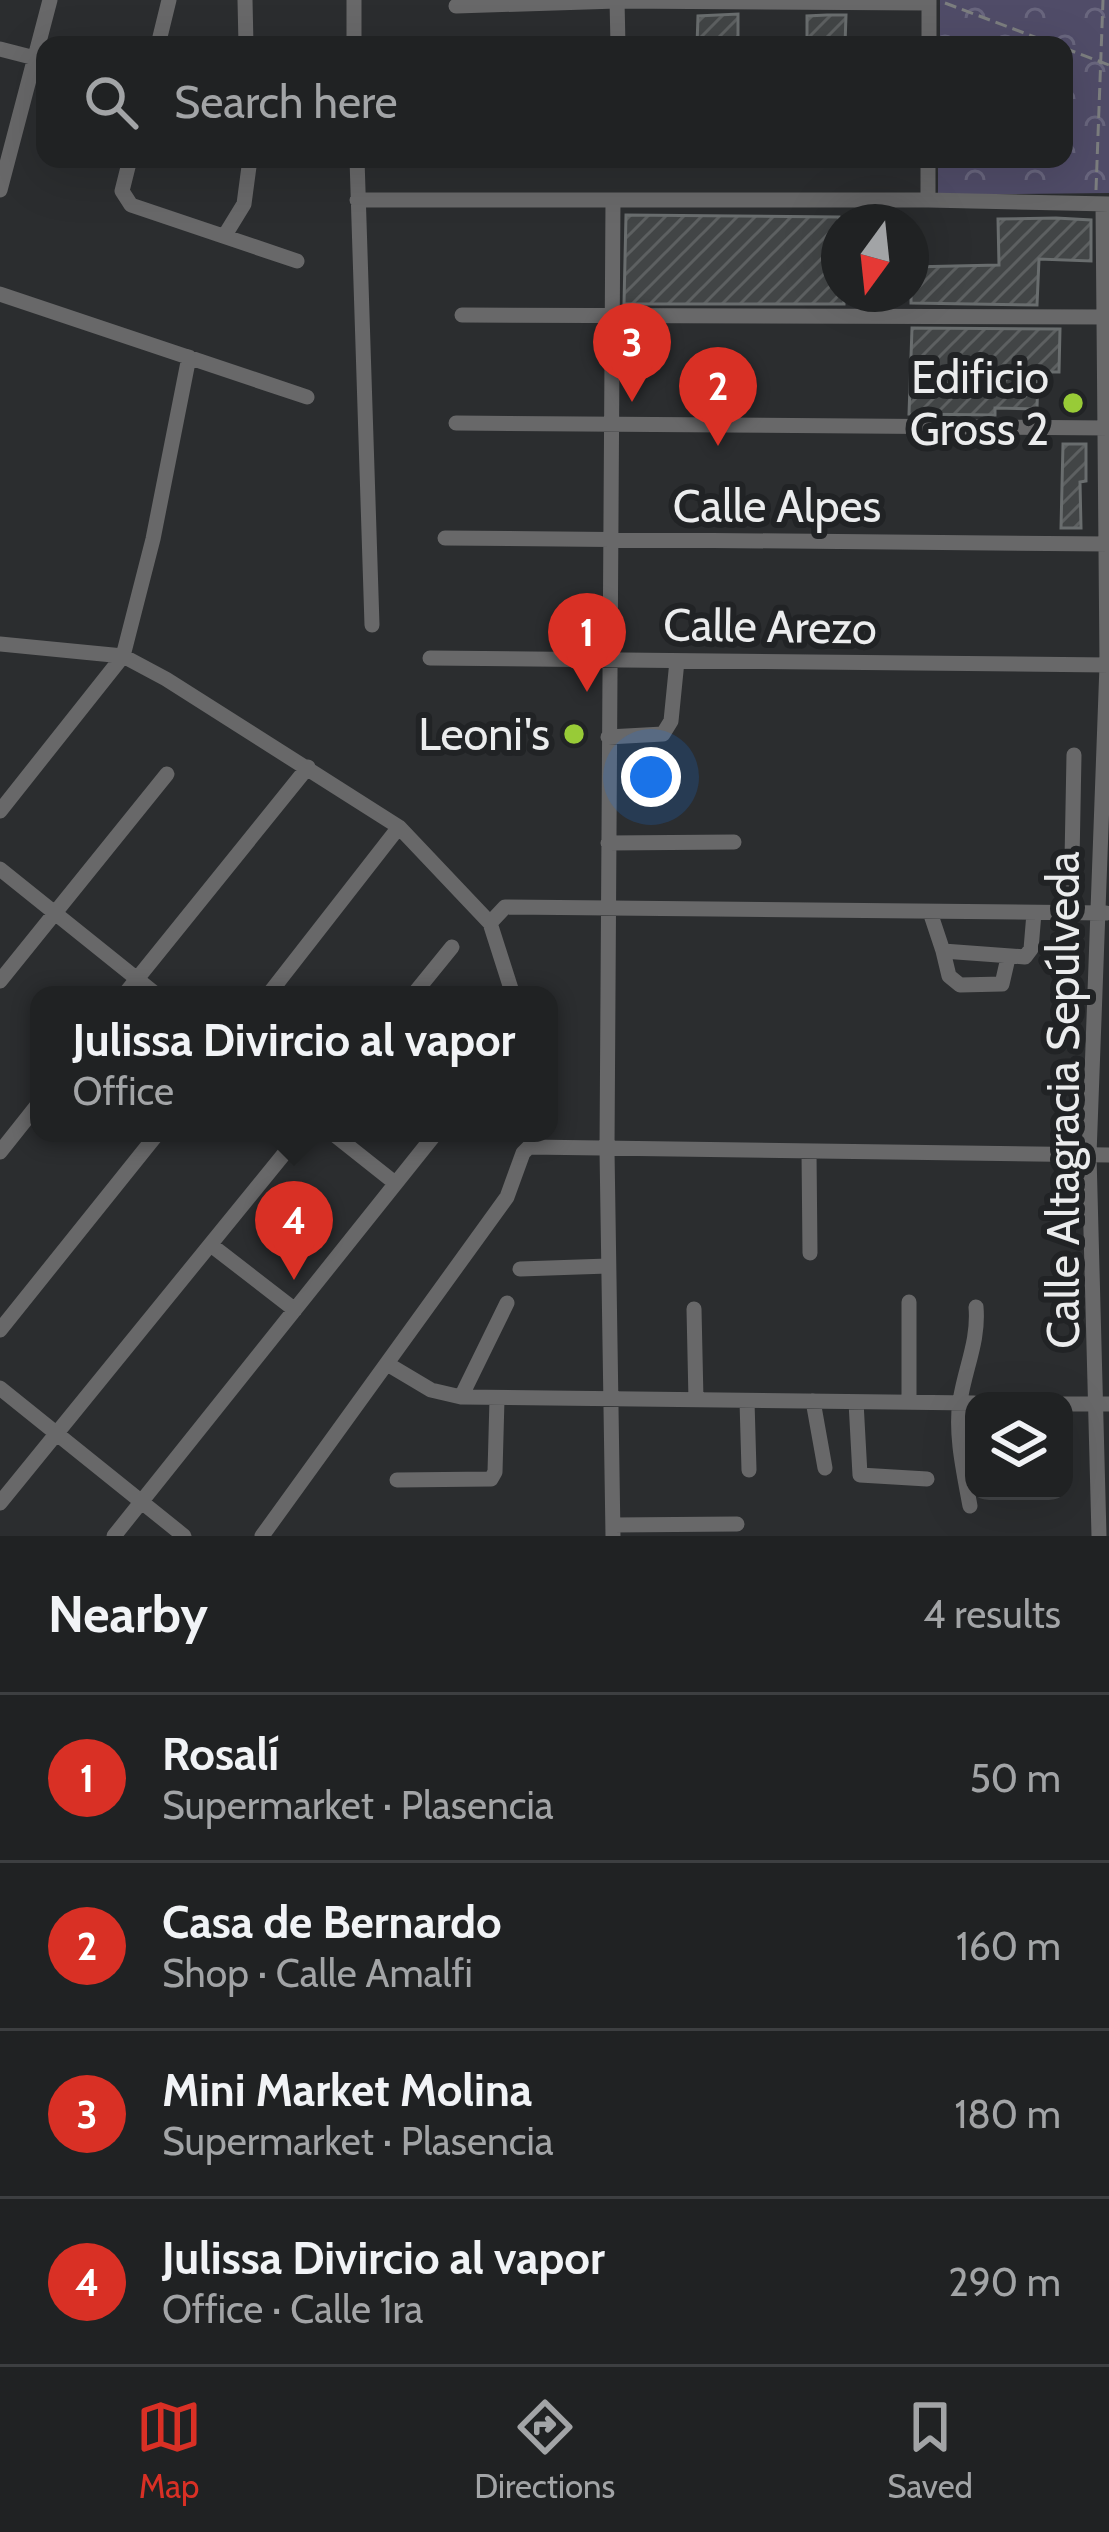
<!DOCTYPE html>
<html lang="en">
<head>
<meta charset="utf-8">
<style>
  body { margin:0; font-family:Cabin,sans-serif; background:#2d2f30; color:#f1f3f6 }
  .controls { position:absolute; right:36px; bottom:36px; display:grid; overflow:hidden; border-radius:24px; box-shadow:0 12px 48px #0002 }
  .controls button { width:108px; height:108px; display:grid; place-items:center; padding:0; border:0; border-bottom:3px solid #3d3f41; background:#202223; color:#f1f3f6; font:60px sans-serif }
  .compass { position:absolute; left:821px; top:204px; width:108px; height:108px; border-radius:50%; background:#202223; box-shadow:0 12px 48px #0002; rotate:195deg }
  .you { position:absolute; left:651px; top:777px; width:42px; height:42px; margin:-30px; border:9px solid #fff; border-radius:50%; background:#1a73e8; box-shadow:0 0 0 18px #1a73e833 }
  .badge { display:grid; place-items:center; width:78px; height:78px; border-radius:50%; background:#d93025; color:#fff; font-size:39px; font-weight:700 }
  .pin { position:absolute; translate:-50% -99px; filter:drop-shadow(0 3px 6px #0008) }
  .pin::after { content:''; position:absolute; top:63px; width:42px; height:36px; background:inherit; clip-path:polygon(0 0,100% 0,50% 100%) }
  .popup { position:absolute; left:30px; top:986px; width:528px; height:156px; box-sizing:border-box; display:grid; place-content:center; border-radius:24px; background:#202223; filter:drop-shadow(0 3px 9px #0005); font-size:39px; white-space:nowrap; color:#a2a4a6 }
  .popup b { font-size:45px; color:#f1f3f6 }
  .popup::after { content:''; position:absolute; left:50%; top:100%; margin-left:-24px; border:24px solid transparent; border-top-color:#202223 }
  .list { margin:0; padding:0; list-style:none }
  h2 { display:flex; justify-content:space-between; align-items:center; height:156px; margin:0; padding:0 48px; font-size:51px }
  h2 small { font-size:39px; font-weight:400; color:#a2a4a6 }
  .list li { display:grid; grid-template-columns:78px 1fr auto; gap:36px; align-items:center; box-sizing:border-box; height:168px; padding:0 48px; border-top:3px solid #3d3f41 }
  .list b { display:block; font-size:45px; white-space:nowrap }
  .list p { margin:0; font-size:39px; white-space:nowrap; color:#a2a4a6 }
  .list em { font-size:39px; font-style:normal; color:#a2a4a6 }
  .icon { flex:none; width:66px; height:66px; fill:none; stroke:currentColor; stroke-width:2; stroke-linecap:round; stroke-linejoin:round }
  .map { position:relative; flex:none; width:1109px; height:1536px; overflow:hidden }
  .search { position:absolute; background:#202223; box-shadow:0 12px 48px #0002; left:36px; right:36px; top:36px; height:132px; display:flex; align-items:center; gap:30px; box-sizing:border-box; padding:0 42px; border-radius:24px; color:#a2a4a6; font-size:45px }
  .sheet { height:828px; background:#202223 }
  nav { display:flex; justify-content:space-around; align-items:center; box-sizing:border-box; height:168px; border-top:3px solid #3d3f41; background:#202223; font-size:33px; color:#a2a4a6 }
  nav a { display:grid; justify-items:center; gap:6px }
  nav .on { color:#d93025 }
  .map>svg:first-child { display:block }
  .park { fill:url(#park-crowns) }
  .building { fill:url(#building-hatch); stroke:#696d6e; stroke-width:3 }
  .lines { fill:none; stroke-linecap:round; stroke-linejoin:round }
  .path { stroke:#7c7e7f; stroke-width:3; stroke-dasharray:12 6; stroke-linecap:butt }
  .minor { stroke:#686869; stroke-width:15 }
  .poi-dot { fill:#98cb37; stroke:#212325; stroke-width:4.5 }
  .labels { text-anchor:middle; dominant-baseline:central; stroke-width:12; stroke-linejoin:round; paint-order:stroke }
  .poi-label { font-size:45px; fill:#ebeced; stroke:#212325; text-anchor:end }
  .street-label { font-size:45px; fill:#ebeced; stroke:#212325 }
</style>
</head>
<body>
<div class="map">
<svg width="1109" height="1536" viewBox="0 0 1109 1536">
  <defs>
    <pattern id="park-crowns" width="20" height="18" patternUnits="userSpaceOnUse" patternTransform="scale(3)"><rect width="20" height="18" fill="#504c68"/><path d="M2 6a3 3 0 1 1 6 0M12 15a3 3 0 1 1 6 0" fill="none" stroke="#69667e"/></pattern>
    <pattern id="building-hatch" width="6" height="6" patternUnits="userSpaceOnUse" patternTransform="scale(3)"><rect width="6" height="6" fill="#424546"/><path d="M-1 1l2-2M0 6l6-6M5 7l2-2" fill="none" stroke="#5d6061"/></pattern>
  </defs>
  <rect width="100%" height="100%" fill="#2b2d2f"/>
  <path class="park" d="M940 0H1109V193L938 195V159H1064V45H940Z"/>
  <path class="building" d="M738 14V45H697L698 16Z
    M827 15H846L845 45H807V16Z
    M626 215 839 217V294H844V304H624Z
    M1056 218 1091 220V261L1039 259 1037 305 911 303V267L999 265 998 219Z
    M912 328 1060 329 1059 372H1038L1037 409 995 408V415L909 414Z
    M1063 444H1086V481L1080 482 1081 528H1061Z"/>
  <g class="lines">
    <path class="path" d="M945 3 1056 45
      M1064 48 1109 65
      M1096 190 1103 0"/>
    <path class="minor" d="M245 0 246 45
      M354 0V45
      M617 0 618 45
      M456 6 617 1 929 3
      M158 42 183 45
      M158 45 169 0
      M929 45V0
      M0 49 35 58
      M130 159 122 191 131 205 297 261
      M357 159 372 625
      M0 190 50 0
      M357 200H928L1109 204
      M613 200 607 1150 613 1536
      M928 200V159
      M225 235 244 204 250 159
      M0 294 307 397
      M462 315 1109 317
      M456 423 1109 428
      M445 538 1109 544
      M0 644 123 656 166 679 399 827 490 923 513 995
      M430 658 1109 665
      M608 737 663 734 671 721 677 661
      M0 811 123 656 153 539 189 357
      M608 843 734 842
      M0 869 157 995
      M930 912 943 951 1025 957 1031 949 1034 913
      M1071 913 1074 755
      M490 923 505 907 1106 913
      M943 951 949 976 960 985 1002 984 1008 958
      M0 981 167 774
      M124 995 308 767
      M268 995 399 827
      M413 995 452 947
      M332 1133 395 1183
      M0 1152 39 1103
      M809 1152 810 1253
      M211 1245 295 1310
      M520 1269 608 1266
      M909 1302V1402
      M694 1309 696 1400
      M0 1330 158 1133
      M389 1365 431 1390 461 1397 974 1403
      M0 1388 184 1536
      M461 1397 507 1303
      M747 1401 749 1470
      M813 1401 825 1468
      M856 1402 860 1475 927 1479
      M1064 1404H1109
      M397 1480 491 1479 495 1472 497 1399
      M0 1503 301 1133
      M970 1506C964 1473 955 1435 960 1401 965 1368 979 1341 976 1307
      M613 1525 737 1524
      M114 1536 436 1133
      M262 1536 507 1197 523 1153 529 1147 1109 1155
      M1099 1536 1089 1155 1107 665 1103 204"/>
  </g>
  <g class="poi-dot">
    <circle cx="1073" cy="403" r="12"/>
    <circle cx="574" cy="734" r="12"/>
  </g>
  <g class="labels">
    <g class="poi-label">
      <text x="1049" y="377">Edificio<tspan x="1049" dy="52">Gross 2</tspan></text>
      <text x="550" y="734">Leoni's</text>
    </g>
    <g class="street-label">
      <text x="777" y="506">Calle Alpes</text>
      <text transform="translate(770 626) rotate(1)">Calle Arezo</text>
      <text transform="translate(1063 1100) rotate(-90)">Calle Altagracia Sepúlveda</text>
    </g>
  </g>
</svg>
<div class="controls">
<button><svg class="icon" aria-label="layers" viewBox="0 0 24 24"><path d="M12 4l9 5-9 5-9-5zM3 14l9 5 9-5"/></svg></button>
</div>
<svg class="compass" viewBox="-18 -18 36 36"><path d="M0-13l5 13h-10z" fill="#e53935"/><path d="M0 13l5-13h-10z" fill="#a2a4a6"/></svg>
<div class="you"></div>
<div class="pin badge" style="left:587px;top:692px">1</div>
<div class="pin badge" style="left:718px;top:446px">2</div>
<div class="pin badge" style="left:632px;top:402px">3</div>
<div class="pin badge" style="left:294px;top:1280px">4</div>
<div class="popup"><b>Julissa Divircio al vapor</b>Office</div>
<div class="search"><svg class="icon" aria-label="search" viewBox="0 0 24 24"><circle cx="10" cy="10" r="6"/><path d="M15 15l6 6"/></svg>Search here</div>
</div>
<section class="sheet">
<h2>Nearby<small>4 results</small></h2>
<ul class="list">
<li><span class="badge">1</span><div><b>Rosalí</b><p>Supermarket · Plasencia</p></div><em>50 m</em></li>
<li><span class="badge">2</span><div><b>Casa de Bernardo</b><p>Shop · Calle Amalfi</p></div><em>160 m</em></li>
<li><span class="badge">3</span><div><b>Mini Market Molina</b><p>Supermarket · Plasencia</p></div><em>180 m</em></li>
<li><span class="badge">4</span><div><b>Julissa Divircio al vapor</b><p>Office · Calle 1ra</p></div><em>290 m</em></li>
</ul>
</section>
<nav>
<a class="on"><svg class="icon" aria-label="map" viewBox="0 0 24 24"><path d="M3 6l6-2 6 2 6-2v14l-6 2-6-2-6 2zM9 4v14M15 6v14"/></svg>Map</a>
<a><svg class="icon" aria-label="directions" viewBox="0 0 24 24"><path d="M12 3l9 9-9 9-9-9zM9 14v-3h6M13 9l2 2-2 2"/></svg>Directions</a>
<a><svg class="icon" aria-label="saved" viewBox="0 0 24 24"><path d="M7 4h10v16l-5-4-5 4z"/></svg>Saved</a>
</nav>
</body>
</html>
